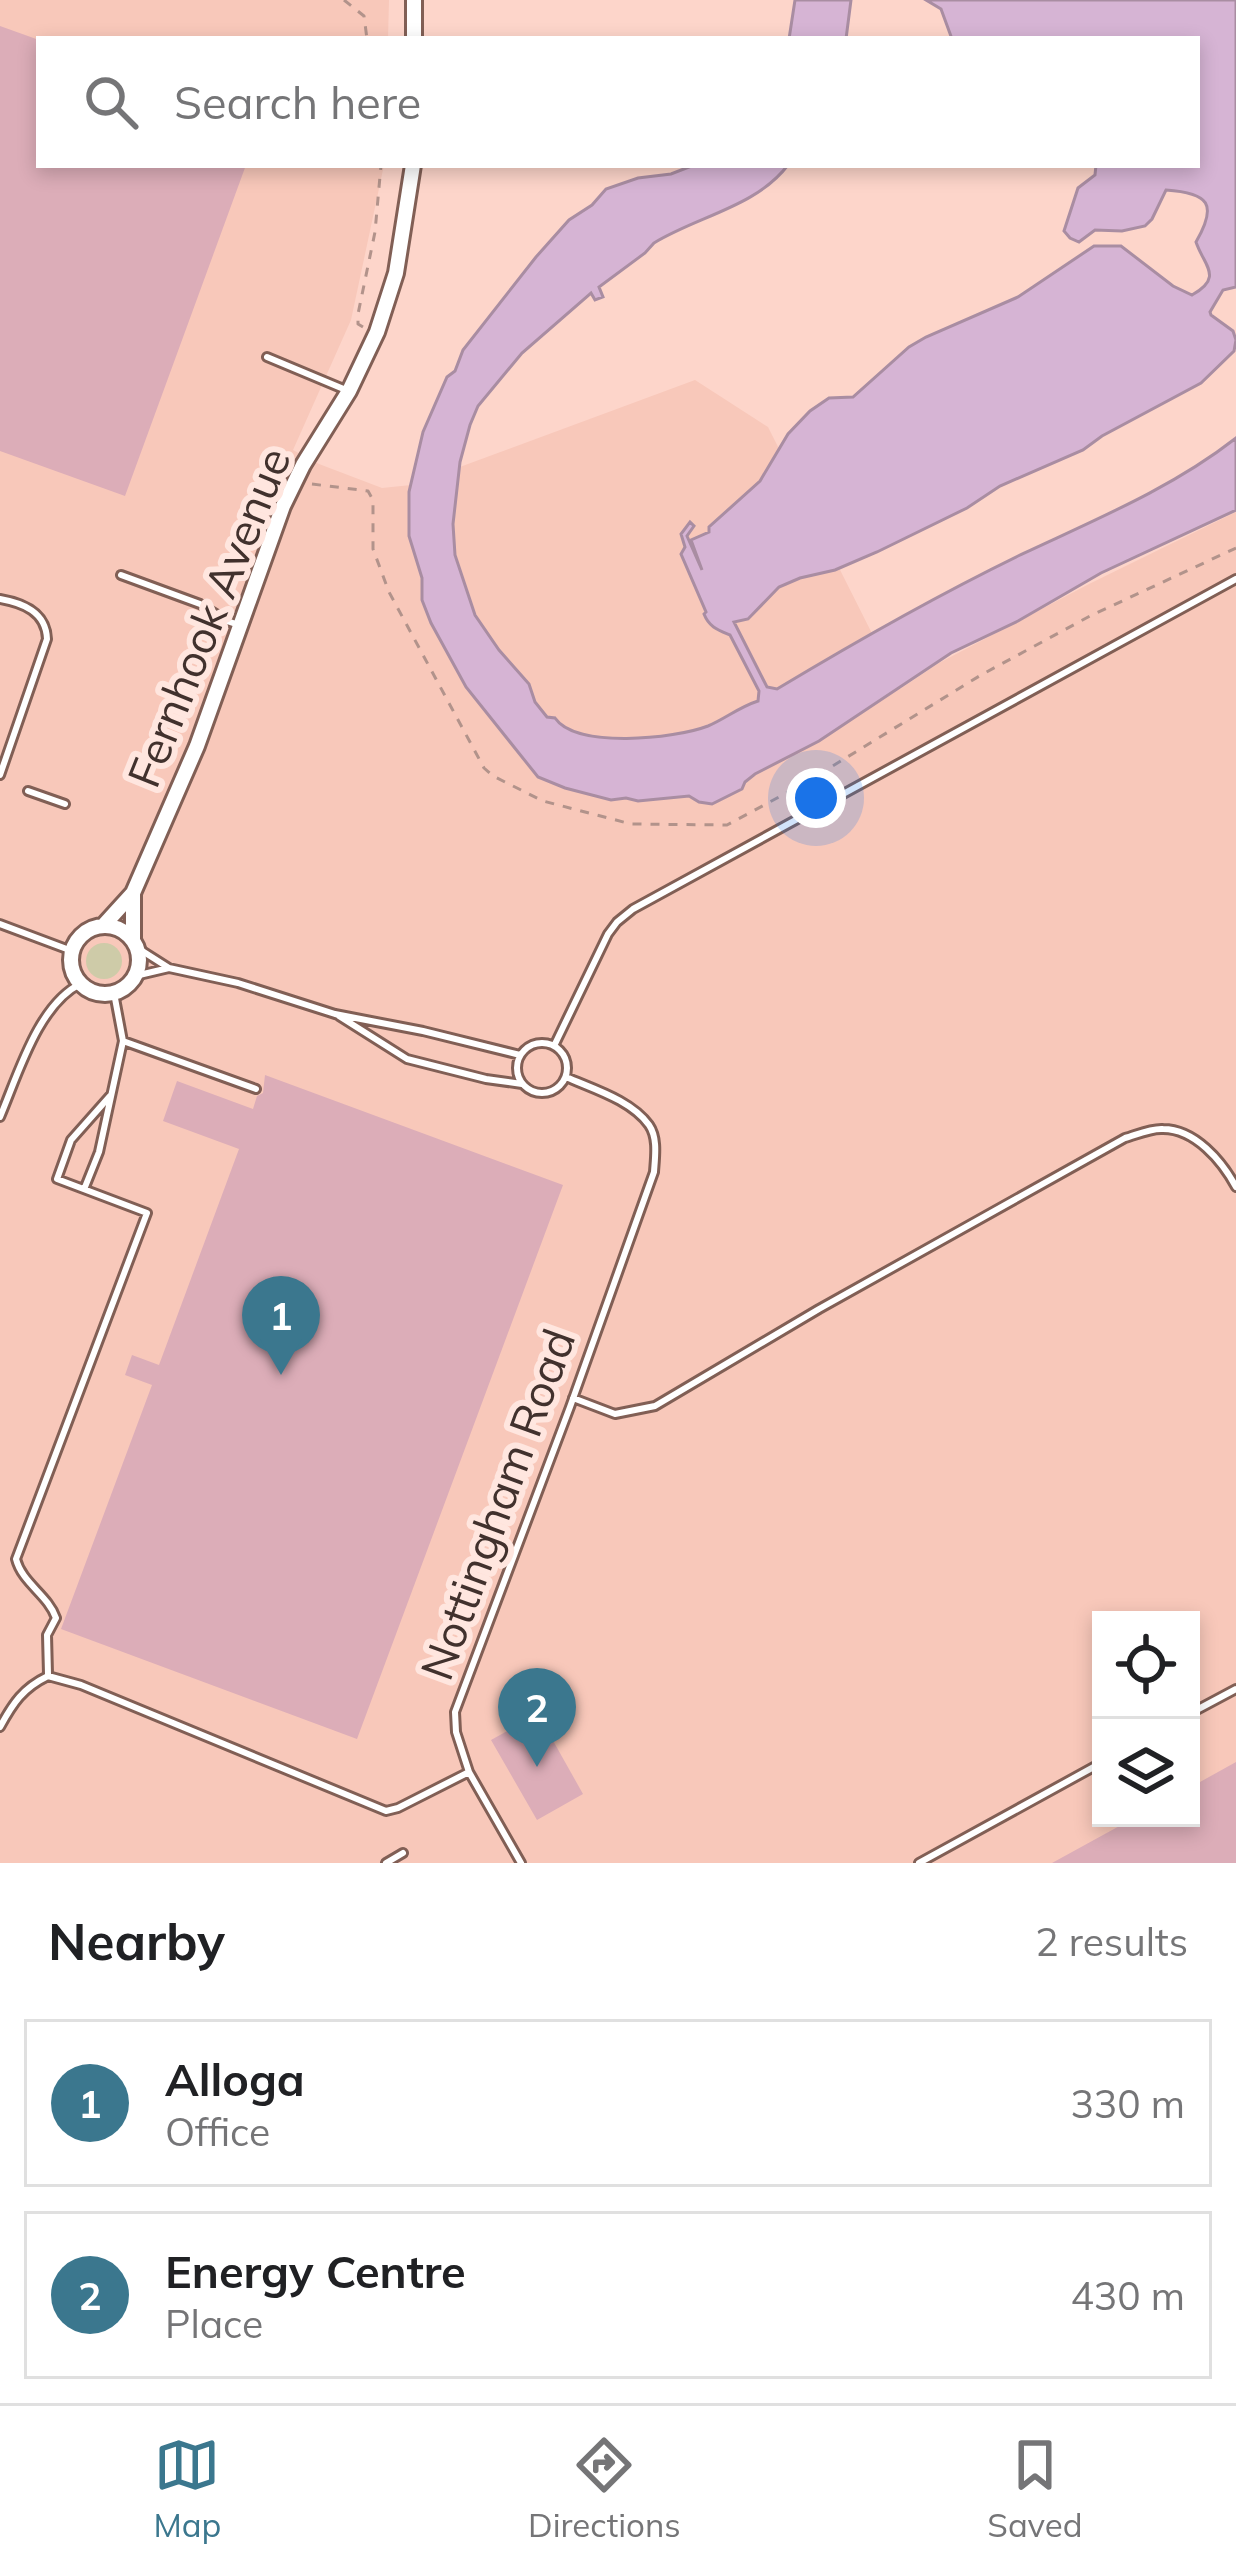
<!DOCTYPE html>
<html lang="en">
<head>
<meta charset="utf-8">
<style>
  body { margin:0; font-family:Mulish,sans-serif; background:#f6f6f6; color:#202124 }
  .controls { position:absolute; right:36px; bottom:36px; display:grid; overflow:hidden; border-radius:0px; box-shadow:0 6px 18px #0003 }
  .controls button { width:108px; height:108px; display:grid; place-items:center; padding:0; border:0; border-bottom:3px solid #e0e0e0; background:#fff; color:#202124; font:60px sans-serif }
  .you { position:absolute; left:816px; top:798px; width:42px; height:42px; margin:-30px; border:9px solid #fff; border-radius:50%; background:#1a73e8; box-shadow:0 0 0 18px #1a73e833 }
  .badge { display:grid; place-items:center; width:78px; height:78px; border-radius:50%; background:#3b778e; color:#fff; font-size:39px; font-weight:700 }
  .pin { position:absolute; translate:-50% -99px; filter:drop-shadow(0 3px 6px #0008) }
  .pin::after { content:''; position:absolute; top:63px; width:42px; height:36px; background:inherit; clip-path:polygon(0 0,100% 0,50% 100%) }
  .list { margin:0; padding:0; list-style:none }
  h2 { display:flex; justify-content:space-between; align-items:center; height:156px; margin:0; padding:0 48px; font-size:51px }
  h2 small { font-size:39px; font-weight:400; color:#757577 }
  .list li { display:grid; grid-template-columns:78px 1fr auto; gap:36px; align-items:center; box-sizing:border-box; height:168px; margin:0 24px 24px; padding:0 24px; border:3px solid #e0e0e0; border-radius:0px }
  .list b { display:block; font-size:45px; white-space:nowrap }
  .list p { margin:0; font-size:39px; white-space:nowrap; color:#757577 }
  .list em { font-size:39px; font-style:normal; color:#757577 }
  .icon { flex:none; width:66px; height:66px; fill:none; stroke:currentColor; stroke-width:2; stroke-linecap:round; stroke-linejoin:round }
  .map { position:relative; flex:none; width:1236px; height:1863px; overflow:hidden }
  .search { position:absolute; background:#fff; box-shadow:0 6px 18px #0003; left:36px; right:36px; top:36px; height:132px; display:flex; align-items:center; gap:30px; box-sizing:border-box; padding:0 42px; border-radius:0px; color:#757577; font-size:45px }
  .sheet { height:540px; background:#fff }
  nav { display:flex; justify-content:space-around; align-items:center; box-sizing:border-box; height:168px; border-top:3px solid #e0e0e0; background:#fff; font-size:33px; color:#757577 }
  nav a { display:grid; justify-items:center; gap:6px }
  nav .on { color:#3b778e }
  .map>svg:first-child { display:block }
  .built { fill:#f8c8ba; fill-rule:evenodd }
  .green { fill:#cecba8 }
  .water { fill:#d6b4d4; stroke:#a98da2; stroke-width:3 }
  .building { fill:#dcadb8 }
  .lines { fill:none; stroke-linecap:round; stroke-linejoin:round }
  .lane-casing { stroke:#815f55; stroke-width:12 }
  .street-casing { stroke:#815f55; stroke-width:20 }
  .path { stroke:#b2938b; stroke-width:3; stroke-dasharray:9 9; stroke-linecap:butt }
  .lane { stroke:#fff; stroke-width:6 }
  .street { stroke:#fff; stroke-width:14 }
  .labels { text-anchor:middle; dominant-baseline:central; stroke-width:12; stroke-linejoin:round; paint-order:stroke }
  .street-label { font-size:45px; fill:#41312d; stroke:#ffe6df }
</style>
</head>
<body>
<div class="map">
<svg width="1236" height="1863" viewBox="0 0 1236 1863">
  <rect width="100%" height="100%" fill="#fdd5ca"/>
  <path class="built" d="M0 0H389L388 39H39V165H384L351 320 293 450 319 464 382 488 411 485 695 380 768 427 900 689 939 663 1089 584 1236 512V1863H0ZM1101 1620H1191V1818H1101Z"/>
  <path class="green" d="M86 961a18 18 0 1 1 36 0a18 18 0 1 1-36 0Z"/>
  <path class="water" d="M795 0H851L846 39H789Z
    M926 0H1236V287L1223 290 1210 312 1211 315 1233 331 1236 340 1234 351 1201 383 1102 436 1083 450 1000 486 967 508 877 552 835 570 800 578 779 587 748 619 734 622 767 687 777 689C855 642 936 596 1018 556 1092 521 1171 489 1236 438V510L1101 573 1018 621 951 653 819 741 755 774 745 782 742 789 712 804 699 802 689 796 638 801 626 798 611 800 565 788 538 777 466 687 431 623 422 600V578L409 536V492L423 432 447 377 455 371 463 350 536 257 569 220 592 205 606 189 638 178 671 174 694 165H788C756 207 698 216 654 243L645 253 599 287 603 297 595 300 591 293 522 353 478 406 470 425 460 462 453 524 455 555 475 615 499 650 529 684 535 702 547 717 555 718C576 749 674 739 708 726 725 719 739 707 758 701L759 691 730 635C718 630 709 627 704 614L706 612 681 554 685 547 681 534 690 522 694 526 687 536 702 570 691 540 709 532V527L760 481 788 434 810 411 829 398 853 397 909 347 926 337 1018 297 1094 246H1121L1173 286 1192 295C1224 277 1204 266 1196 242 1218 204 1209 193 1166 190L1152 219 1145 226 1122 231 1095 230 1079 242 1070 238 1064 231 1078 188 1095 175 1096 165H1197V39H952L941 9Z"/>
  <path class="building" d="M0 26 39 40V165H246L125 496 0 451Z
    M265 1075 563 1185 357 1739 61 1629 152 1385 125 1375 132 1355 159 1365 239 1149 163 1121 177 1081 253 1109 257 1096 263 1093Z
    M538 1714 583 1794 537 1820 491 1740Z
    M1236 1762V1863H1052L1134 1818H1191V1787Z"/>
  <g class="lines">
    <g class="lane-casing">
      <path id="lane" d="M267 357 346 390
        M121 575 200 604 227 621 239 625
        M0 599C23 603 46 612 47 639L0 775
        M28 791 65 804
        M0 924 72 951
        M136 947 169 968 238 983 335 1014 423 1031 520 1055
        M135 976 169 968
        M339 1016 407 1059 486 1079 522 1084
        M123 1041 256 1089
        M517 1068a25 25 0 1 1 50 0a25 25 0 1 1-50 0Z
        M554 1046 608 934 617 922 633 909 1236 579
        M0 1117C18 1075 38 1005 80 984
        M85 1187 99 1152 123 1041 114 993
        M573 1398 615 1414 655 1406 819 1309 1125 1138C1136 1135 1151 1128 1163 1129 1195 1129 1222 1161 1236 1187
        M48 1674 47 1635 56 1618C48 1595 22 1583 16 1559L147 1213 57 1179 71 1140 110 1096
        M48 1676 81 1685 386 1811 398 1808 469 1772 456 1732 455 1712 570 1407 654 1172C655 1157 658 1138 649 1125 631 1100 593 1089 566 1077
        M1191 1713 1236 1689
        M0 1727C13 1703 23 1688 48 1676
        M469 1772 521 1863
        M386 1863 403 1853
        M919 1863 1101 1763"/>
    </g>
    <g class="street-casing">
      <path id="street" d="M414 0V39
        M71 960a34 34 0 1 1 68 0a34 34 0 1 1-68 0Z
        M103 926 133 893 197 746 283 506 303 465 349 391 377 332 396 273 413 165
        M133 940V893"/>
    </g>
    <path class="path" d="M344 0 364 16 367 39
      M363 327 358 324V314L375 232 381 165
      M312 484 368 491 373 500V549L389 592 484 768 493 776 543 801 631 824 727 825 805 783 981 675 1090 616 1236 548"/>
    <use href="#lane" class="lane"/>
    <use href="#street" class="street"/>
  </g>
  <g class="labels">
    <g class="street-label">
      <text transform="translate(208 617) rotate(-68)">Fernhook Avenue</text>
      <text transform="translate(497 1504) rotate(-70)">Nottingham Road</text>
    </g>
  </g>
</svg>
<div class="controls">
<button><svg class="icon" aria-label="locate" viewBox="0 0 24 24"><circle cx="12" cy="12" r="6"/><path d="M12 2v4M12 18v4M2 12h4M18 12h4"/></svg></button>
<button><svg class="icon" aria-label="layers" viewBox="0 0 24 24"><path d="M12 4l9 5-9 5-9-5zM3 14l9 5 9-5"/></svg></button>
</div>
<div class="you"></div>
<div class="pin badge" style="left:281px;top:1375px">1</div>
<div class="pin badge" style="left:537px;top:1767px">2</div>
<div class="search"><svg class="icon" aria-label="search" viewBox="0 0 24 24"><circle cx="10" cy="10" r="6"/><path d="M15 15l6 6"/></svg>Search here</div>
</div>
<section class="sheet">
<h2>Nearby<small>2 results</small></h2>
<ul class="list">
<li><span class="badge">1</span><div><b>Alloga</b><p>Office</p></div><em>330 m</em></li>
<li><span class="badge">2</span><div><b>Energy Centre</b><p>Place</p></div><em>430 m</em></li>
</ul>
</section>
<nav>
<a class="on"><svg class="icon" aria-label="map" viewBox="0 0 24 24"><path d="M3 6l6-2 6 2 6-2v14l-6 2-6-2-6 2zM9 4v14M15 6v14"/></svg>Map</a>
<a><svg class="icon" aria-label="directions" viewBox="0 0 24 24"><path d="M12 3l9 9-9 9-9-9zM9 14v-3h6M13 9l2 2-2 2"/></svg>Directions</a>
<a><svg class="icon" aria-label="saved" viewBox="0 0 24 24"><path d="M7 4h10v16l-5-4-5 4z"/></svg>Saved</a>
</nav>
</body>
</html>
